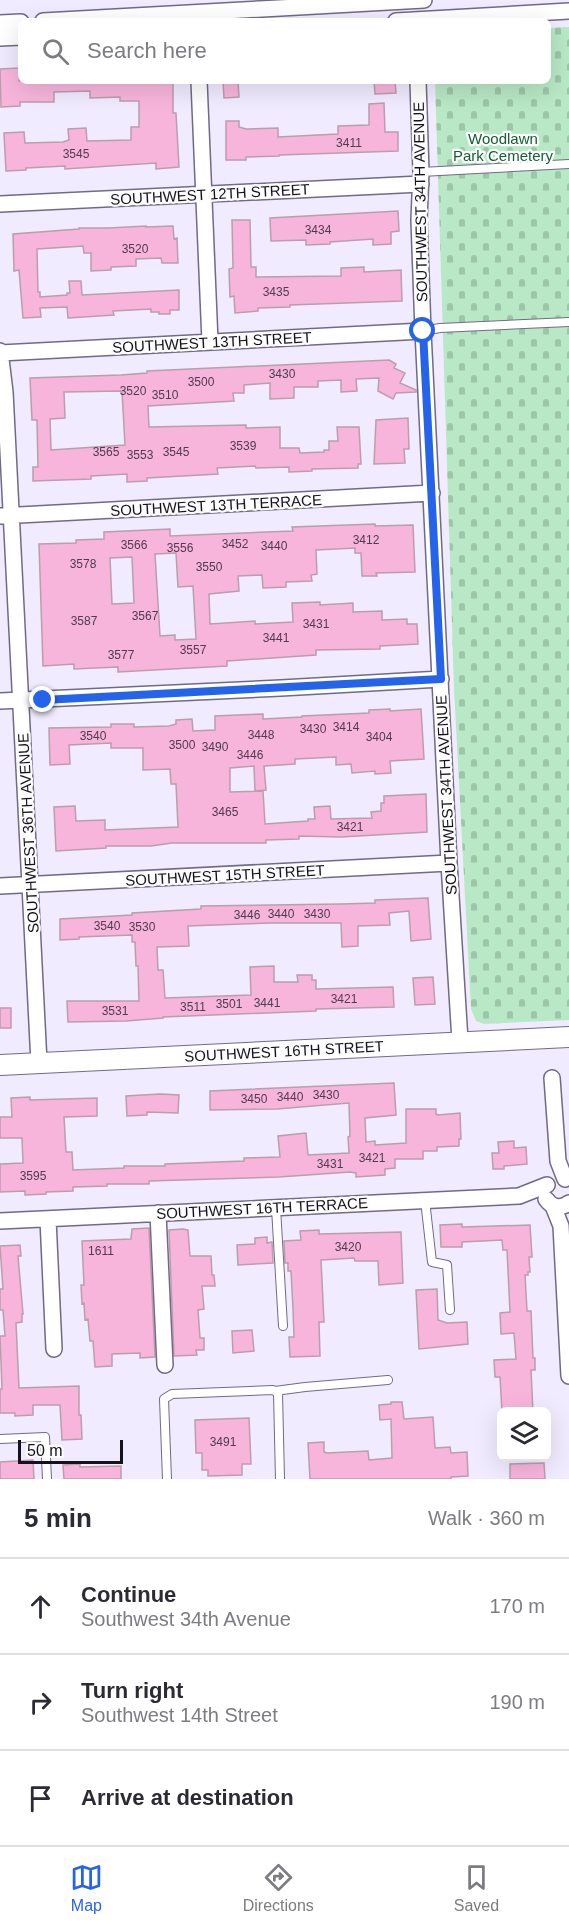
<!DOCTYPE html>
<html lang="en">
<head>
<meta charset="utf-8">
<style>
  body { margin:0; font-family:Arial,sans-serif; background:#f7f7f7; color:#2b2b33 }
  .controls { position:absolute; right:18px; bottom:18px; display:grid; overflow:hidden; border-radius:9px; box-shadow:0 6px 24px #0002 }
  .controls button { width:54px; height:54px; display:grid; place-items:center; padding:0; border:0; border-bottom:2px solid #e1e1e2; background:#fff; color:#2b2b33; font:30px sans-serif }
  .scale { position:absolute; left:18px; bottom:15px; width:105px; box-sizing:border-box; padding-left:6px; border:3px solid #15121d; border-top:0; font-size:16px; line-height:21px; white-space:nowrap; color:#15121d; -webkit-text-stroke:4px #fcfcfc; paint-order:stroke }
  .stop { position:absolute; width:18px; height:18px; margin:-14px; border:4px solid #2563eb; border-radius:50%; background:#fff }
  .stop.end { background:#2563eb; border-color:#fff; box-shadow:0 2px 6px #0008 }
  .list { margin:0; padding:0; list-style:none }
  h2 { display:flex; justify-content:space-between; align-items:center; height:78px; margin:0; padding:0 24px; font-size:26px }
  h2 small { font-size:20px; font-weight:400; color:#7c7c81 }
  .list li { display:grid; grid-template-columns:39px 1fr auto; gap:18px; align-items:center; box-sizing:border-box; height:96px; padding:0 24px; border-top:2px solid #e1e1e2 }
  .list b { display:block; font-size:22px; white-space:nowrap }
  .list p { margin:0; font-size:20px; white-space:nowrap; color:#7c7c81 }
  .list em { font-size:20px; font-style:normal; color:#7c7c81 }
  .icon { flex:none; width:33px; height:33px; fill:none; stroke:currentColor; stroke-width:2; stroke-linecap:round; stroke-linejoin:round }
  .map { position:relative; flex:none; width:569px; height:1479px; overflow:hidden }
  .search { position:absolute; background:#fff; box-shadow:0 6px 24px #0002; left:18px; right:18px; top:18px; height:66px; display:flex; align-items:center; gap:15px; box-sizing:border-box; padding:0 21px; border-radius:9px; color:#7c7c81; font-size:22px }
  .sheet { height:366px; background:#fff }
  nav { display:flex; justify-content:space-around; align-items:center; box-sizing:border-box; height:84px; border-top:2px solid #e1e1e2; background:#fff; font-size:16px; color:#7c7c81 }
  nav a { display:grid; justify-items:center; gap:3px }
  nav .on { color:#2563eb }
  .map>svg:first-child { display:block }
  .cemetery { fill:url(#cemetery-stones) }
  .building { fill:#f8b5dc; stroke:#bb9dae; stroke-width:1.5; fill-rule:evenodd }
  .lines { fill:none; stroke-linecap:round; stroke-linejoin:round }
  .service-casing { stroke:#726a85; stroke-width:10 }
  .minor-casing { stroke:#726a85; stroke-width:18 }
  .tertiary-casing { stroke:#726a85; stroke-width:22 }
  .service { stroke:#fff; stroke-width:8 }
  .minor { stroke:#fff; stroke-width:15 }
  .tertiary { stroke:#fff; stroke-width:20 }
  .route { stroke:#2563eb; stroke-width:8 }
  .labels { text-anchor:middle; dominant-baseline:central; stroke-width:4.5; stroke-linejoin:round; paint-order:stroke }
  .number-label { font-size:12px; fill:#4e3b4d }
  .park-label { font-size:15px; fill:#145e34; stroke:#fcfcfc }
  .street-label { font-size:15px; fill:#15121d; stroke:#fcfcfc }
</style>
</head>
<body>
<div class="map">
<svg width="569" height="1479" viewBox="0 0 569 1479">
  <defs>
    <pattern id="cemetery-stones" width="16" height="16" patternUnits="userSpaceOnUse" patternTransform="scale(1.5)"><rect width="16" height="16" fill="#b8e8c5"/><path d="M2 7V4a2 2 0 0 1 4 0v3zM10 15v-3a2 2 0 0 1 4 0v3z" fill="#9dc6a9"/></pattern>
  </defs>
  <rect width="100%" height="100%" fill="#f0ebfe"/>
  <path class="cemetery" d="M569 27V1020L484 1024 476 1021 471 1009 454 689 435 81H548V28Z"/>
  <path class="building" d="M19 68V81H173V113H176L179 167 156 169V163L65 169V166L26 168V170L6 171 4 133 24 132 25 143 63 142 69 140 68 129 86 128 87 141 131 140V127H139V101H120V97L90 98V91L54 92V102H20V106L1 107 0 69Z
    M223 81H238L239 97 224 98Z
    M374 81H395L396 93 375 94Z
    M384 103 385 132H398V151L279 155V156L246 157V160H226V121H239V127L246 129 278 128V137L338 134V126L369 125V104Z
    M398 211 399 231 391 232V244L373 245V239L330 242V244L306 245V240L271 241 270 218Z
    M232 220H250L251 267H256V277L341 276V268L364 267V272L401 270 402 301 290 305V307L258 308V311L235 313 234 296 230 297 229 269 233 268Z
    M146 226V227L173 226 174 239 177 238 178 263H162L161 258 136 259V266L111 267V270L91 271V253H84L83 246 37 249 38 292H40V297L67 295V293H70L69 281H81L82 295 179 290V310H170V314H159V312H151V309L113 311 114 315 68 318 67 307 40 308 41 317 23 318 19 270 14 271 13 234 79 229V228H109Z
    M389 360 396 364 394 368 405 373 400 383 416 390V392L396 393 393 399 378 391 379 378 356 379 357 391 341 392V380L318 381V387H294V398L270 399V383L244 385V393H233L234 401 148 406 149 427 246 425V428L280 427V448H299L300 453 324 452V450H329V441H338L337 427H359L361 464H358V468L312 469V471L289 472V467L256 468 255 466 217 468 218 474 147 478V481L127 482V474L91 476V479L33 481V467H38L37 420H32L30 378 121 375 147 373V371ZM122 391 125 445 51 450 50 419 65 418 64 392Z
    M408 418 409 449H404L405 463 374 464 376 420Z
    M375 524V526L413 525 415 572 376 573 377 576H362L361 553H355V548L316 550 317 574 311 575 312 581 286 582V587L263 588 262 575 238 576 239 591 209 594 210 624 255 621V624L293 622 292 603 320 602V605L353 603V612L382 611V620L407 619V624H417L418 644 380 646V649L316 650V655L227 661V666L118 672V667L74 669V664L43 666 39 544 76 543V540L104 539V532L170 529V536L293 531 292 527ZM176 553 178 587 193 586 196 639 175 640V635L160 636 155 554ZM132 557 134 603 112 604 110 558Z
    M390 709V711L421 709 424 759 390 761 391 773 375 774V771L352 773 351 764 336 765V757L295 759V764L264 766 266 790 255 791 254 766 230 768V792L263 791 265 824 308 821V819H315L314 807 330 806 331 819 372 818 371 812 381 811V803H384V796L426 794 427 832 341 837 299 836V839L266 840V843H172L151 846H106V848L56 851 54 807 75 806 76 821 105 820V830L178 827 176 784H171L170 769 143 770V748H111V743L69 745 70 764 50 765 49 728 111 727V724H134V727L169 726 176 724V720L192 719 193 731 215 730V716L263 714V719L302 717V716L369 713V710Z
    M428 898 431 939 411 941 409 911 389 913 390 925 358 926V946L342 947 341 923H271L188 926 189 946 157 947 158 970H163L165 998 251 995 250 967 274 966V982H298L297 975H312V980H316V989L393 987 394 1007 316 1009V1011L163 1017V1018L126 1021 68 1022 67 1001H139L138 966H136L135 942H132V935L79 937V939L60 940V919L132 915V913L201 909V906L341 904 375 903V900Z
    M433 977 435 1004 415 1005 413 978Z
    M0 1008H11V1028H0Z
    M394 1083 396 1115 365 1118 366 1142 375 1141V1145L406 1143V1109H436V1114L438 1115 460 1113 461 1139H459V1146L437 1147V1151H423V1159H395V1168L385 1169V1175L356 1177V1173L350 1172 279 1177 149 1181V1184H107V1186L73 1187V1191L46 1192V1194L25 1195V1191L0 1192V1164L23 1163 22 1138H0V1117H12L11 1098 30 1097V1100L97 1098V1116L64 1117 66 1152H72L73 1170 124 1168V1166H165V1164L244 1161V1158L280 1157 278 1136 306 1133 308 1155 349 1153 348 1137 350 1136 349 1103 277 1109 210 1110V1091Z
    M160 1094 179 1095 178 1113 147 1112V1115L127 1116 126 1096Z
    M514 1141V1148L526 1147 527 1164 504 1166V1169H493L492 1153H499L498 1142Z
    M462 1224V1227L530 1225 532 1257H529L530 1272H528V1275H525L527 1311H531L533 1358H535V1370H531L533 1412H502L500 1377H495L494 1360 516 1359 514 1333 501 1334 500 1313 510 1312 507 1250H503L502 1240 462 1242V1247H441L440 1225Z
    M149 1228 155 1357 140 1358V1353L112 1354V1366L95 1367 93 1341H90L88 1319 85 1320 84 1303 82 1304 81 1285H84L82 1241 131 1239 132 1229Z
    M183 1229 188 1230 190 1256H211L212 1275H214L215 1286H202L204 1309 198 1310 200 1338H204V1350H196L197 1355 174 1356 169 1230Z
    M319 1230V1234L401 1232 403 1283 379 1285 378 1261H355L354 1258 321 1260 324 1322H319L320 1356 290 1357 289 1337H294L293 1309 291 1271H288V1263H285L284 1241 301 1240 300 1231Z
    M267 1237V1243L272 1242 273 1263 238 1265 237 1245 255 1244V1238Z
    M20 1245 21 1256H18L23 1314H22V1322L16 1323 19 1388 79 1386V1415H81L82 1439 62 1440 60 1405H33V1415L15 1416V1413H0V1389H2L0 1336H5L3 1310H0V1289H3L0 1246Z
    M437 1289 438 1320 447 1323 467 1322 468 1344 419 1349 416 1290Z
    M252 1330 254 1351 233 1353 232 1331Z
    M391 1402H402L404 1419 433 1417 435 1448 450 1447 451 1453 467 1452 468 1476 451 1477V1479H310L308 1443 324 1442V1452L327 1453 368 1451 369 1460 392 1458 391 1419 380 1420 379 1405 391 1404Z
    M249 1418 251 1464H242V1475L208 1476V1470H202V1453H196L195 1420Z
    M33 1460 34 1479H0V1462Z
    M544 1463 545 1479H510V1464Z
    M80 1464V1467L121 1466V1479H64L63 1465Z"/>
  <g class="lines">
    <g class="service-casing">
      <path id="service" d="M421 172 569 164
        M423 331 440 328 569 322
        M425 1200 432 1262 447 1265 450 1310
        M276 1208 283 1326
        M275 1391 305 1387 388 1380
        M0 1439 45 1437 47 1479
        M167 1479 164 1399 172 1394 273 1390 278 1393 280 1479"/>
    </g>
    <g class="minor-casing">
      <path id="minor" d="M43 21 424 0
        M396 21 569 11
        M0 23 21 22
        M0 38 21 37
        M199 81 210 342
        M418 81 421 172 419 220 423 331 449 863 460 1041
        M0 204 421 184
        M0 351 5 392 39 1063
        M0 353 423 331
        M0 516 432 493
        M0 701 281 688 441 679
        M0 886 449 863
        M552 1078 558 1161 565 1179
        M546 1199C552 1208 561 1209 569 1203
        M553 1206 561 1226 569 1376
        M158 1213 165 1365
        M48 1219 54 1349
        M0 1221 519 1196 547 1185"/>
    </g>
    <g class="tertiary-casing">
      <path id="tertiary" d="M0 1065 569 1037"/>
    </g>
    <use href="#service" class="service"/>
    <use href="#minor" class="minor"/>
    <use href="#tertiary" class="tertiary"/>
  </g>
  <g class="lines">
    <path class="route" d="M43 700 441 679 423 331"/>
  </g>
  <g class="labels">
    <g class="number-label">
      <text x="349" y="143">3411</text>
      <text x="76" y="154">3545</text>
      <text x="318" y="230">3434</text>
      <text x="135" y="249">3520</text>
      <text x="276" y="292">3435</text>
      <text x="282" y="374">3430</text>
      <text x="201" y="382">3500</text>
      <text x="133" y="391">3520</text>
      <text x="165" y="395">3510</text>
      <text x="243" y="446">3539</text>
      <text x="106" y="452">3565</text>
      <text x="176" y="452">3545</text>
      <text x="140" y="455">3553</text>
      <text x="366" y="540">3412</text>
      <text x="235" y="544">3452</text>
      <text x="134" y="545">3566</text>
      <text x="274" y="546">3440</text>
      <text x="180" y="548">3556</text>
      <text x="83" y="564">3578</text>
      <text x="209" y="567">3550</text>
      <text x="145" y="616">3567</text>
      <text x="84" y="621">3587</text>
      <text x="316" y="624">3431</text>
      <text x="276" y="638">3441</text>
      <text x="193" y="650">3557</text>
      <text x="121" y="655">3577</text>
      <text x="346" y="727">3414</text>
      <text x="313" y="729">3430</text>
      <text x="261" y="735">3448</text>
      <text x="93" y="736">3540</text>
      <text x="379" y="737">3404</text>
      <text x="182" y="745">3500</text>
      <text x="215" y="747">3490</text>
      <text x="250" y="755">3446</text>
      <text x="225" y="812">3465</text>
      <text x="350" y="827">3421</text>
      <text x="281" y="914">3440</text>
      <text x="317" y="914">3430</text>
      <text x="247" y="915">3446</text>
      <text x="107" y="926">3540</text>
      <text x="142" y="927">3530</text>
      <text x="344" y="999">3421</text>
      <text x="267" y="1003">3441</text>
      <text x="229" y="1004">3501</text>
      <text x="193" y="1007">3511</text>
      <text x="115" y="1011">3531</text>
      <text x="326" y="1095">3430</text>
      <text x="290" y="1097">3440</text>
      <text x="254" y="1099">3450</text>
      <text x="372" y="1158">3421</text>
      <text x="330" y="1164">3431</text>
      <text x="33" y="1176">3595</text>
      <text x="348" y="1247">3420</text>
      <text x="101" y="1251">1611</text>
      <text x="223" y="1442">3491</text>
    </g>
    <g class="park-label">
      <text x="503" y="138">Woodlawn<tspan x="503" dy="17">Park Cemetery</tspan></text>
    </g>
    <g class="street-label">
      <text transform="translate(210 194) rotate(-3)">SOUTHWEST 12TH STREET</text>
      <text transform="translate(420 202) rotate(-91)">SOUTHWEST 34TH AVENUE</text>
      <text transform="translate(212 342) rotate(-3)">SOUTHWEST 13TH STREET</text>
      <text transform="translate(216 505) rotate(-3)">SOUTHWEST 13TH TERRACE</text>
      <text transform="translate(446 795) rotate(-93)">SOUTHWEST 34TH AVENUE</text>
      <text transform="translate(28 833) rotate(-93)">SOUTHWEST 36TH AVENUE</text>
      <text transform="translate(225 875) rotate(-3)">SOUTHWEST 15TH STREET</text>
      <text transform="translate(284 1051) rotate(-3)">SOUTHWEST 16TH STREET</text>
      <text transform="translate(262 1208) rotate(-3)">SOUTHWEST 16TH TERRACE</text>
    </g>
  </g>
</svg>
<div class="controls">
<button><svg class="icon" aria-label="layers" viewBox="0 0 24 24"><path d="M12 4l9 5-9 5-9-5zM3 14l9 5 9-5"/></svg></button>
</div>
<div class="scale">50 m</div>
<div class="stop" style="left:423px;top:331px"></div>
<div class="stop end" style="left:43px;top:700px"></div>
<div class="search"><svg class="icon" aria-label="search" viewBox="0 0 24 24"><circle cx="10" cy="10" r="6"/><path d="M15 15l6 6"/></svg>Search here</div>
</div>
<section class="sheet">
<h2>5 min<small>Walk · 360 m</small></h2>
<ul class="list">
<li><svg class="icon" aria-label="ahead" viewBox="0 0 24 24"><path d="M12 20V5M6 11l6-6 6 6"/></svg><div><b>Continue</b><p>Southwest 34th Avenue</p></div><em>170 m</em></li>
<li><svg class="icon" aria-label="right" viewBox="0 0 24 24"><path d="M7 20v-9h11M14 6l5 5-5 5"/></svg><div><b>Turn right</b><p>Southwest 14th Street</p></div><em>190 m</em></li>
<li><svg class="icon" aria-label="arrive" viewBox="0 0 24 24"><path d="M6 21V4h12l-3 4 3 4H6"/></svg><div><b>Arrive at destination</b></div></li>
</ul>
</section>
<nav>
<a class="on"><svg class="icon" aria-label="map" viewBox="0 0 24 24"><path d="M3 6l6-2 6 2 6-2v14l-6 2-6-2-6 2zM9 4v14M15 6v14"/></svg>Map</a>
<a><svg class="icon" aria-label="directions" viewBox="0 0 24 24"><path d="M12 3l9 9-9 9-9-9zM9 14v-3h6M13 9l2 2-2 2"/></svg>Directions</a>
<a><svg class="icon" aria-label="saved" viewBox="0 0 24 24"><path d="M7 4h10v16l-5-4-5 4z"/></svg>Saved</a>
</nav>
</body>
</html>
